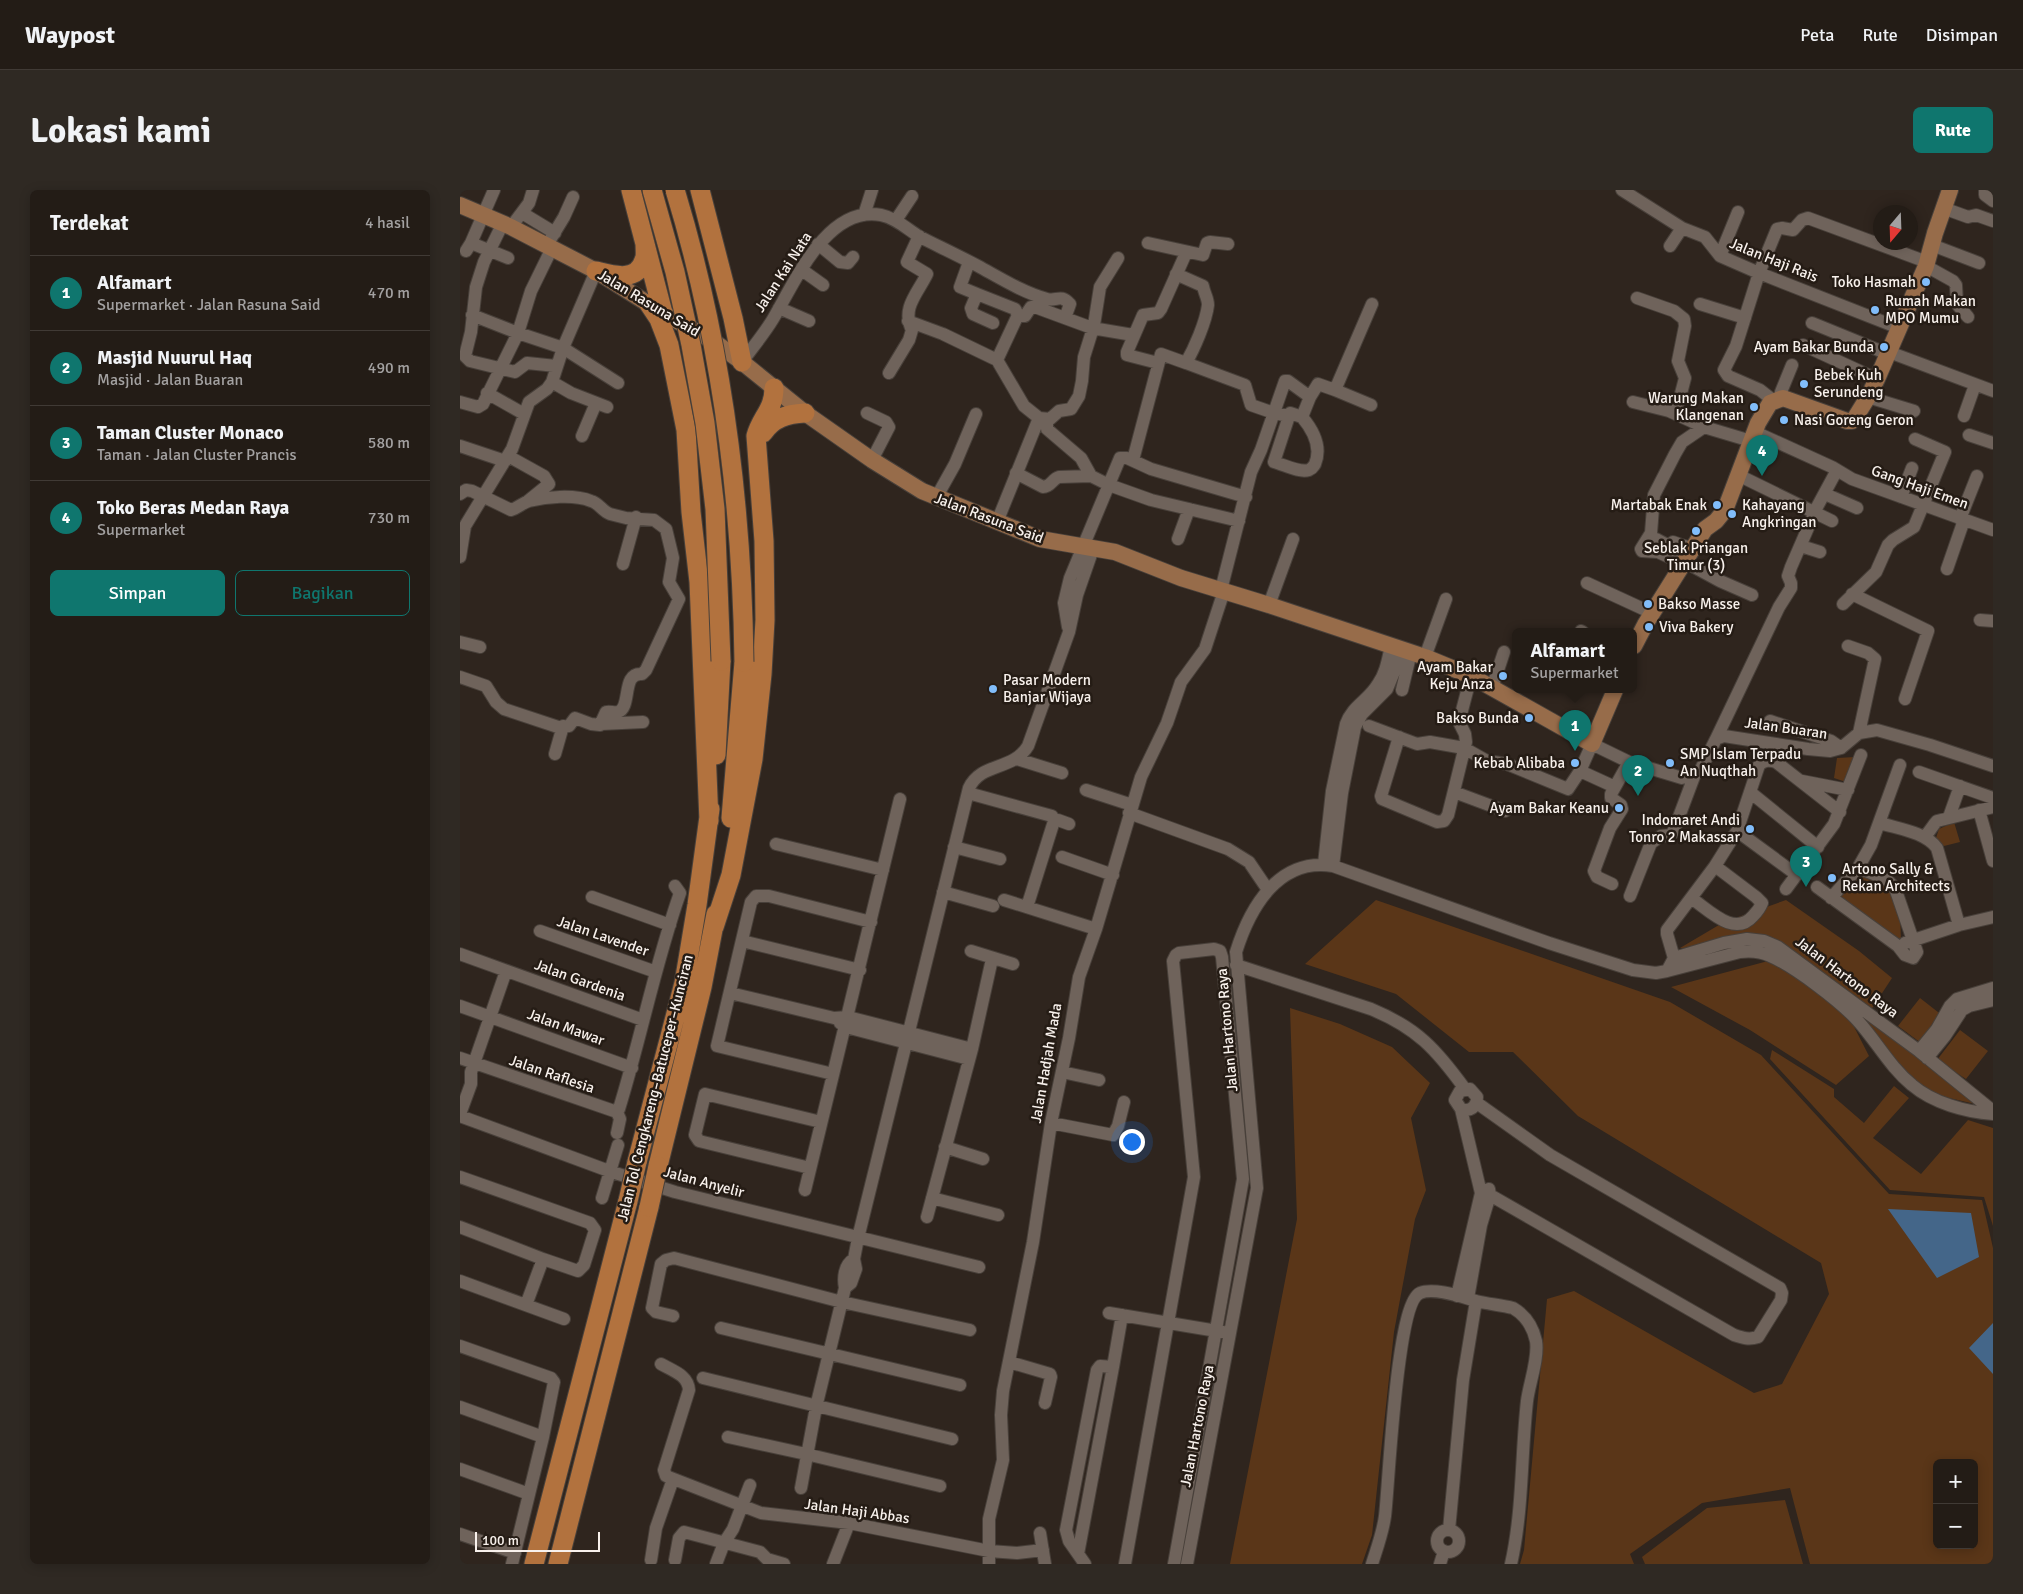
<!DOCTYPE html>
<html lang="id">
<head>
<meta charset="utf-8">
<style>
  body { margin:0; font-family:Signika,sans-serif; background:#2f2923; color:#f1f3f6 }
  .controls { position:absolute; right:15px; bottom:15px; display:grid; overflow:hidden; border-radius:8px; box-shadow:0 2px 12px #0003 }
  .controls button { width:45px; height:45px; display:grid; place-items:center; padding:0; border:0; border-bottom:1px solid #403a35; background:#231c16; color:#f1f3f6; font:25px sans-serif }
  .compass { position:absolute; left:1413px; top:15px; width:45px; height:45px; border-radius:50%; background:#231c16; box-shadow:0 2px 12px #0003; rotate:199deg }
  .scale { position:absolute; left:15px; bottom:12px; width:125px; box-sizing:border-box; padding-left:5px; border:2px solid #f8f1ec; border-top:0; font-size:14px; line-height:18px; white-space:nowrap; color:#f8f1ec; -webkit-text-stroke:4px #251c15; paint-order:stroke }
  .you { position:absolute; left:671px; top:951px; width:18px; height:18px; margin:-12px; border:4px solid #fff; border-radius:50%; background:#1a73e8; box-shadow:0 0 0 8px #1a73e833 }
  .badge { display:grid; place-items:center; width:32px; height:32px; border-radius:50%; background:#0f766e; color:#fff; font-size:16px; font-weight:700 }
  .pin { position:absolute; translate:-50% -41px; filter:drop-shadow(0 1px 2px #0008) }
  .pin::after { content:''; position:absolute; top:26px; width:18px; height:15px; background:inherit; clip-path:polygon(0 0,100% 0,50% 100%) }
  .popup { position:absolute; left:1052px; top:438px; width:125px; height:65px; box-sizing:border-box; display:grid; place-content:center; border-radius:8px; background:#231c16; filter:drop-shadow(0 1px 4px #0005); font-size:16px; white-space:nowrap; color:#a3a1a1 }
  .popup b { font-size:19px; color:#f1f3f6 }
  .popup::after { content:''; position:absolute; left:50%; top:100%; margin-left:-10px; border:10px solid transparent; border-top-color:#231c16 }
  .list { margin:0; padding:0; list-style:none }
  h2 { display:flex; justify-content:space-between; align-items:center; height:65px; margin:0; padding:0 20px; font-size:21px }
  h2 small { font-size:16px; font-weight:400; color:#a3a1a1 }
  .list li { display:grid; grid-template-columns:32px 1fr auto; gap:15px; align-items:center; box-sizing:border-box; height:75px; padding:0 20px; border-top:1px solid #403a35 }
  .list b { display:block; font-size:19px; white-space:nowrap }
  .list p { margin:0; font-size:16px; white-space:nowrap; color:#a3a1a1 }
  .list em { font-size:16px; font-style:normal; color:#a3a1a1 }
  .actions { display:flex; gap:10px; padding:15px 20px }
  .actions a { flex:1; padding:11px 0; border:1px solid #0f766e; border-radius:8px; text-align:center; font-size:18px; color:#0f766e }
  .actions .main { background:#0f766e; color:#fff }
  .map { position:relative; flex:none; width:1533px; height:1374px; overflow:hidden; border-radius:8px }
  header { display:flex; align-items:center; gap:30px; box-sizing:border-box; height:70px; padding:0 25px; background:#231c16; border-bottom:1px solid #403a35 }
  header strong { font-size:24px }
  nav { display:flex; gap:28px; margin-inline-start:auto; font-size:18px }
  .intro { display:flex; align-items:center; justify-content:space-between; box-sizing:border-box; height:120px; padding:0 30px }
  h1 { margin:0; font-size:35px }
  .button { padding:12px 22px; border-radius:8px; background:#0f766e; color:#fff; font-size:18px; font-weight:700 }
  main { display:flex; gap:30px; padding:0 30px }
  aside { flex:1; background:#231c16; border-radius:8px; box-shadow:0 2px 12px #0003 }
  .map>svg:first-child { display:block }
  .green { fill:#5a3618; fill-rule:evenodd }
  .water { fill:#446689 }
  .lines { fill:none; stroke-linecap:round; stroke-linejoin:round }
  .minor-casing { stroke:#48403a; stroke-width:14 }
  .major-casing { stroke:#48403a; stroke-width:18 }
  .highway-casing { stroke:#48403a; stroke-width:21 }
  .minor { stroke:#6f635b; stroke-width:12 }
  .major { stroke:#976c4a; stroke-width:16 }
  .highway { stroke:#b2723e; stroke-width:19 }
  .highway-bridge-casing { stroke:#48403a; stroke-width:21; stroke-linecap:butt }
  .highway-bridge { stroke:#b2723e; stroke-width:19 }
  .poi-dot { fill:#81bdfa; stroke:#251c15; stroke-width:2 }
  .labels { text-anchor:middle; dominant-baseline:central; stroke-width:5; stroke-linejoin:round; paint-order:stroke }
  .street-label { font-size:15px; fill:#f8f1ec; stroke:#251c15 }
  .poi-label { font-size:15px; fill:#f8f1ec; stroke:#251c15; text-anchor:end }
</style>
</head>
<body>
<header>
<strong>Waypost</strong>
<nav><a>Peta</a><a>Rute</a><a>Disimpan</a></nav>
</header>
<div class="intro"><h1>Lokasi kami</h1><a class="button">Rute</a></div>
<main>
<aside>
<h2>Terdekat<small>4 hasil</small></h2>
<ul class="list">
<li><span class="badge">1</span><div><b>Alfamart</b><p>Supermarket · Jalan Rasuna Said</p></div><em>470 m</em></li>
<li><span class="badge">2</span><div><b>Masjid Nuurul Haq</b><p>Masjid · Jalan Buaran</p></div><em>490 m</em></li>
<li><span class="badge">3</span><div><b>Taman Cluster Monaco</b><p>Taman · Jalan Cluster Prancis</p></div><em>580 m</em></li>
<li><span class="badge">4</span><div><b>Toko Beras Medan Raya</b><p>Supermarket</p></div><em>730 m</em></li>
</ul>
<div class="actions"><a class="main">Simpan</a><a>Bagikan</a></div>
</aside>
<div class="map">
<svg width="1533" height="1374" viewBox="0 0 1533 1374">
  <rect width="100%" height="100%" fill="#2f251e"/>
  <path class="green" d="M1395 567 1386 592 1374 588 1377 568Z
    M1494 632 1500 652 1484 656 1475 651 1479 639Z
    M1400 681 1428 694 1440 720 1441 752 1380 708Z
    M916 710 1210 812 1301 865 1429 1004 1522 1010 1533 1058V1374H1350L1330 1298 1242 1313 1170 1364 1174 1374H1060L1064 1360 1087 1109 1114 1101 1294 1203 1322 1194 1369 1104 1361 1073 1118 926 1053 862H1009L936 804 845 774ZM1477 1273H1514V1355H1477Z
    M1326 710 1399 761 1432 788 1411 820 1319 761 1220 758 1264 732Z
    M1308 771 1384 817 1409 866 1376 895 1290 840 1211 797Z
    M1460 808 1483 826 1461 853 1438 836Z
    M830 818 880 834 932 857 970 893 951 928 966 1000 955 1029 934 1142 912 1345 902 1374H770L837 1029Z
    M1407 829 1465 868 1515 914 1472 904 1439 881 1410 849Z
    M1500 840 1528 861 1506 889 1477 870Z
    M1312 860 1374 899V907L1404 933 1434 896 1449 908 1413 948 1461 984 1508 930 1533 938V1036L1524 1007 1430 1000 1310 869Z
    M1325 1310 1343 1374H1185L1182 1367 1247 1318Z"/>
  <path class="water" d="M1428 1019 1511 1023 1519 1067 1477 1088Z
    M1533 1133V1184L1509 1158Z"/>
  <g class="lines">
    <g class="minor-casing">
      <path id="minor" d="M1162 0 1222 38 1245 47 1260 66 1299 83 1439 138
        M1525 0V5L1533 11
        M1483 18 1508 27 1516 25 1533 31
        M62 23 95 43
        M404 25 412 0
        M436 30 452 6
        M43 33 24 72 16 97 11 142 5 166 10 171 55 182 67 173 96 176
        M51 37 69 13 73 0
        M11 53 48 68
        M688 53 743 65 747 53 750 52 768 54
        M358 54 380 72 388 73 393 67
        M87 55 104 27 113 7
        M1472 55 1519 73
        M1210 56 1222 38
        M6 61 11 53 34 0
        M1260 66 1278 22
        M509 72 500 97 517 104 511 118 513 124 533 133
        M1466 76 1493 91 1496 95 1497 114 1508 127
        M342 80 363 95
        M716 84 743 96C744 103 748 108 748 115 746 132 734 159 726 173L785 195 791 215 814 223 829 226
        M517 104 555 119 558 125 565 126 571 117H575L632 138 673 145
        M1177 108 1214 121 1224 129 1225 136 1218 171 1225 188 1216 223
        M1240 114 1285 128
        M319 118 349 131
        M12 125 58 143 103 158 158 193
        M448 131 483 144 537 170 564 216 579 228 590 229 599 221 611 219 619 206 622 191 624 167 634 135 640 97 658 68
        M1352 133 1428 164
        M1343 155 1417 189
        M1429 162 1533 201
        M537 170 558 125
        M282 172C292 158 304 144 313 129 335 92 367 15 421 25 436 28 447 39 460 47 480 57 499 66 518 76 540 88 562 102 587 109 597 112 600 103 610 114L605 128
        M698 173 667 165V162L683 125 698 123 701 119 726 63
        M429 183 449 150 452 140C441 118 458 103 467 84L447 72 459 46
        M92 192 111 203 147 217
        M875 200 911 215
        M27 203 64 224
        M1408 207 1454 221
        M1323 208 1321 202 1332 175
        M1314 211 1300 200 1268 186 1264 180 1276 156 1299 83 1317 39 1322 38 1333 40 1342 30 1348 28 1467 72
        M0 212 18 217 23 214 58 143 71 101 92 58
        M1173 212 1209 221 1244 237 1291 251
        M407 223 426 232 429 237 412 270
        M1504 226 1515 195
        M842 227C853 240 862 257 855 274 853 277 853 278 849 280 839 283 825 275 814 272L830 223 842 227 850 207
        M587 230V239L621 268 631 286
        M1295 242 1372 277 1392 289 1533 340
        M1509 245 1533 253
        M122 246 136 213
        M0 256 45 271
        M48 266 84 286 89 294 68 311
        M673 270 701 164 726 173
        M556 283 583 297C591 297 592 289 599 287L631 286 649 295 691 310 779 331
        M1278 285 1372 331
        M0 304 6 300 12 301 51 320C58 318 62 313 69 311 86 307 114 304 131 311 139 313 142 321 150 324L166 328 194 330 206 339 213 368 209 392 219 409 186 480 182 484C161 482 172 518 158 522 154 523 150 521 146 522L140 535 131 534 115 528 109 536 98 537 44 519 36 512 26 496 0 487
        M1365 304 1397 318
        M1441 307 1452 278
        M476 308 495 274 516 224
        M1500 329 1517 286
        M537 332 579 228
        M718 349 729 319
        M1196 349 1209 356 1213 352 1233 359
        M1341 356 1360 362
        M0 367 5 336 52 259 69 212 87 199 92 192 103 158 136 81
        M1225 372 1260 391 1292 405
        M163 374 176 327
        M1224 374 1198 362 1182 361 1181 359 1191 343 1194 305 1215 264 1222 252 1244 237
        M1487 379 1504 330
        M1127 393 1192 423
        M761 400 791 282 801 260 825 191H828L850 207 858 194 875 200 912 114
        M1392 404 1468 441 1445 509
        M1383 414 1416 382 1428 355 1433 350 1454 337 1485 262 1455 249
        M809 415 833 349
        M1520 430 1533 431
        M608 437 604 413 610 388 660 268H667L691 279 786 307
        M1121 441 1123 442
        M0 452 20 457
        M1388 456 1408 463 1415 469 1399 543
        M965 467 986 409
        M1032 498 1044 462
        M942 500 951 462
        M1310 531 1371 551 1381 558
        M141 534 183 532
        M909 536 957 554 970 552 1004 558 1027 571 1047 574 1108 599 1120 581 1132 554 1169 572 1222 588 1240 581 1256 549 1264 546 1348 559 1370 561 1381 558 1399 543 1417 540 1470 555 1533 576
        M939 547 921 606 922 609 977 632 984 631 988 625 1006 552 1005 544 999 532 1011 486
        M1256 549 1319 417 1331 398V393L1328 386 1331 377 1357 317 1377 280
        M95 564 103 536
        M557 569 602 583
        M1120 581 1155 597
        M1459 582 1533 608
        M1342 591 1388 600
        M626 600 672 615
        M994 602 1045 621
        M1290 602 1358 657
        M508 603 592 626
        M1519 620 1533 671
        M669 623 768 659 789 672 808 700
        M1489 627 1500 596
        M1420 633C1439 639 1465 642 1477 658L1499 735
        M1277 641 1337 685
        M1464 647C1470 642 1472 636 1477 631L1533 617
        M316 654 423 680
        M494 657 540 669
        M602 667 653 685
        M864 674 872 601 886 534C892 516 909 510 918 494 926 483 928 469 931 456
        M873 676 882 603 895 537 902 524 927 499 934 482 940 459
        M1152 694 1137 687 1134 681 1150 638 1162 619 1161 615 1151 608V604L1169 572
        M1357 697 1438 756 1445 765 1453 768 1457 762 1435 698 1426 689 1398 678
        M1326 699 1374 634 1401 565
        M483 702 533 716
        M1170 706 1191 653 1201 646 1211 645 1214 640 1235 584
        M132 707 210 735
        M1231 708C1248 719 1274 748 1293 726 1297 722 1300 718 1302 713L1296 707 1255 676
        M1371 708 1398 678 1411 655 1440 575
        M544 710 636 739
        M567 717 594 631 598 630 609 634
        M80 741 196 782
        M282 751 400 780
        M1445 753 1499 735 1533 727
        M511 761 553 774
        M0 764 183 830
        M776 775 911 819C957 838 976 859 1005 899
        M1216 775 1207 744V740L1255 676 1277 641 1299 575C1305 570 1309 570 1316 572L1380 622
        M1207 781 1214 768 1264 753 1287 749 1304 751 1318 757 1459 861 1533 921
        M270 803 374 828 388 827 512 859
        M0 816 172 878
        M380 833 386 837 509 869
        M1459 861 1477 839 1490 816 1497 809 1533 798
        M0 868 157 922 159 919C181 848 195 774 220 703L215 696
        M1467 868 1485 846 1502 820 1509 816 1533 810
        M602 882 639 890
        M373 884 257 856 291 712 296 706H309L411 732
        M1017 913 1090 965 1320 1098 1322 1103 1321 1110 1298 1147C1289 1150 1283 1148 1274 1145L1030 1005 1021 1003
        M0 924 11 894V882L46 781
        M0 926 149 981 215 1002 519 1077
        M591 933 653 945 658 936 664 912
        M157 943 160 929 157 922
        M485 957 523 969
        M350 978 239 951 235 945 245 904 361 932
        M0 987 130 1033 135 1040 124 1075 118 1081 83 1069 0 1037
        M345 1000 440 609
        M142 1008 158 955
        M472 1008 538 1025
        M467 1027 512 859 532 769
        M0 1091 104 1129
        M385 1098 391 1093 396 1079 394 1069 398 1048 509 598C521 572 553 581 568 556L609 442 617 405 633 359
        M997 1106 1021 1003 1001 919 995 910 1000 901 1010 899 1017 907C1017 917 1010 922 1001 919
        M1008 1108 1021 1035 1030 1005 1029 999
        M66 1115 83 1069
        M649 1123 763 1142
        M213 1126 196 1122 192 1118 201 1074 206 1070 214 1068 382 1112 510 1140
        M261 1138 500 1195
        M0 1156 91 1188 94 1192 83 1247 52 1374
        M549 1172 590 1184 591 1187 585 1213
        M201 1174C213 1181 228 1185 229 1200L204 1280 206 1286 301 1323 389 1333 529 1361 557 1363 583 1360
        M243 1188 492 1249
        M0 1217 83 1247
        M268 1247 346 1264 480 1296
        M0 1279 69 1304
        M341 1298 356 1217 385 1098C383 1088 384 1075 394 1069
        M989 1340 1003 1190 1016 1111
        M977 1351a11 11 0 1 1 22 0a11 11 0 1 1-22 0Z
        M580 1343 585 1374
        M0 1344 55 1363
        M618 1364 653 1177
        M191 1370 196 1338 213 1289
        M215 1370 219 1348 224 1342 300 1362 307 1369 324 1374
        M256 1374 264 1353 273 1339 290 1295
        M373 1374 389 1333
        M529 1374V1329L543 1270 541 1225 543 1201 573 1052 591 933 609 848 619 787 636 739 681 587 707 533 721 492 745 459 764 401
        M625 1374 609 1351 606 1340 637 1180 640 1176 653 1177 662 1125
        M665 1374 734 987 713 771 716 765 719 763 754 759 760 761 762 767 783 989 714 1374
        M727 1374 797 998 776 762C790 717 819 667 873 676L1089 753 1173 780 1196 783 1207 781 1280 762C1290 761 1300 761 1310 766 1334 776 1381 812 1398 831 1417 852 1430 877 1452 895 1473 913 1506 922 1533 924
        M912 1374C917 1358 923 1342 925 1326 929 1294 936 1114 960 1103 974 1097 1002 1107 1016 1111 1028 1114 1041 1115 1053 1118 1065 1125 1073 1137 1076 1151 1079 1168 1069 1194 1067 1211 1061 1265 1063 1321 1051 1374
        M980 1374 984 1361"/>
    </g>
    <g class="major-casing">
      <path id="major" d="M0 15 51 37 136 81 203 123 253 151 282 172 345 223 412 270 462 301 580 349 655 362 721 388 809 415 965 467 1011 486 1132 554 1155 500
        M1174 456 1186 433 1245 339 1256 331 1265 320 1298 233 1310 213 1323 208 1387 231H1392L1395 228 1408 207 1417 189 1466 76 1475 43 1490 0"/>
    </g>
    <g class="highway-casing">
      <path id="highway" d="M171 0 203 123
        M240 0 273 128 282 172
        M136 81C152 85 177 93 184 70 186 66 185 59 185 54
        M189 114 199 129 209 155 226 240 231 322 239 392 249 631
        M303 243C313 228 327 224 345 223
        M256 565 261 471
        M271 628 284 472
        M254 737 271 685 293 569 302 484 305 430 304 351 296 246C301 227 314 220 314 198
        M177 972 224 793 237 715 250 619
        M198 976 242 797 256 724
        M74 1374 168 1011
        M98 1374 189 1017"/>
    </g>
    <use href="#minor" class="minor"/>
    <use href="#major" class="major"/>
    <use href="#highway" class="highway"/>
    <g class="highway-bridge-casing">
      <path id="highway-bridge" d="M192 0 215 82 231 155 245 233 255 319 261 471
        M215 0C262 154 282 312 284 472
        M168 1011 177 972
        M189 1017 198 976"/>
    </g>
    <use href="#highway-bridge" class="highway-bridge"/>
  </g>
  <g class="poi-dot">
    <circle cx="1466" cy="92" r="5"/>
    <circle cx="1415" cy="120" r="5"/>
    <circle cx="1424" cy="157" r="5"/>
    <circle cx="1344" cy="194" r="5"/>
    <circle cx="1294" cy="217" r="5"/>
    <circle cx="1324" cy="230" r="5"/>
    <circle cx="1257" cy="315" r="5"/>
    <circle cx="1272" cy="324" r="5"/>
    <circle cx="1236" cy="341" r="5"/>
    <circle cx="1188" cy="414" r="5"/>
    <circle cx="1189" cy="437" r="5"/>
    <circle cx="1043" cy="486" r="5"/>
    <circle cx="533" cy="499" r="5"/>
    <circle cx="1069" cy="528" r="5"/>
    <circle cx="1115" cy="573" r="5"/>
    <circle cx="1210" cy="573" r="5"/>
    <circle cx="1159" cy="618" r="5"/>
    <circle cx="1290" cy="639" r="5"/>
    <circle cx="1372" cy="688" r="5"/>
  </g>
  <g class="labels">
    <g class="street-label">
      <text transform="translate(1314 70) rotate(22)">Jalan Haji Rais</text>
      <text transform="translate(323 82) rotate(-57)">Jalan Kai Nata</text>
      <text transform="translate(189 113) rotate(31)">Jalan Rasuna Said</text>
      <text transform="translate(1460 297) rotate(20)">Gang Haji Emen</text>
      <text transform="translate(529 328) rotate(21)">Jalan Rasuna Said</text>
      <text transform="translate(1326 538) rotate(8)">Jalan Buaran</text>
      <text transform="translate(143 746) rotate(19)">Jalan Lavender</text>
      <text transform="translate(1387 787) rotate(37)">Jalan Hartono Raya</text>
      <text transform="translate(120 790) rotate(20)">Jalan Gardenia</text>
      <text transform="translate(106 837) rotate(20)">Jalan Mawar</text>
      <text transform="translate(767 840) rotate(-95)">Jalan Hartono Raya</text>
      <text transform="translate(586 873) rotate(-80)">Jalan Hadjah Mada</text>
      <text transform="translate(92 884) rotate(19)">Jalan Raflesia</text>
      <text transform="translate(195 898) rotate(-76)">Jalan Tol Cengkareng–Batuceper–Kunciran</text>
      <text transform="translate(244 992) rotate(15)">Jalan Anyelir</text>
      <text transform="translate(737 1236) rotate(-79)">Jalan Hartono Raya</text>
      <text transform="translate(397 1321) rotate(8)">Jalan Haji Abbas</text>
    </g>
    <g class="poi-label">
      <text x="1456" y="92">Toko Hasmah</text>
      <text x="1425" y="111" text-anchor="start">Rumah Makan<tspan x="1425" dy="17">MPO Mumu</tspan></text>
      <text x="1414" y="157">Ayam Bakar Bunda</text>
      <text x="1354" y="185" text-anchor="start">Bebek Kuh<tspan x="1354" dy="17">Serundeng</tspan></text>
      <text x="1284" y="208">Warung Makan<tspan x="1284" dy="17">Klangenan</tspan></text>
      <text x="1334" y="230" text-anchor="start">Nasi Goreng Geron</text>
      <text x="1247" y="315">Martabak Enak</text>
      <text x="1282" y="315" text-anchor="start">Kahayang<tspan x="1282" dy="17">Angkringan</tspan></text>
      <text x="1236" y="358" text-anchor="middle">Seblak Priangan<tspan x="1236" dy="17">Timur (3)</tspan></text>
      <text x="1198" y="414" text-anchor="start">Bakso Masse</text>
      <text x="1199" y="437" text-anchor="start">Viva Bakery</text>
      <text x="1033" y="477">Ayam Bakar<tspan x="1033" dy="17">Keju Anza</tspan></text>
      <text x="543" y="490" text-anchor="start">Pasar Modern<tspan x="543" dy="17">Banjar Wijaya</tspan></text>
      <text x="1059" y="528">Bakso Bunda</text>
      <text x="1220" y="564" text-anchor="start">SMP Islam Terpadu<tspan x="1220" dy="17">An Nuqthah</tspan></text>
      <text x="1105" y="573">Kebab Alibaba</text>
      <text x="1149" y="618">Ayam Bakar Keanu</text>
      <text x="1280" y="630">Indomaret Andi<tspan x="1280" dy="17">Tonro 2 Makassar</tspan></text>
      <text x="1382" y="679" text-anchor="start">Artono Sally &amp;<tspan x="1382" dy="17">Rekan Architects</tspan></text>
    </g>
  </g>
</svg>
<div class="controls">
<button>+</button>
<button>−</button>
</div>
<svg class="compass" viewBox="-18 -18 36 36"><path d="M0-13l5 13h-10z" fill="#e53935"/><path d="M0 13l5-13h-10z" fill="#a3a1a1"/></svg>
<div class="scale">100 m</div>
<div class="you"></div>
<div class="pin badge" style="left:1115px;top:561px">1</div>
<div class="popup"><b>Alfamart</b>Supermarket</div>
<div class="pin badge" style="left:1178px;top:606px">2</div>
<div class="pin badge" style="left:1346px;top:697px">3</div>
<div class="pin badge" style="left:1302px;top:286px">4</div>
</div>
</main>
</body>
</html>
